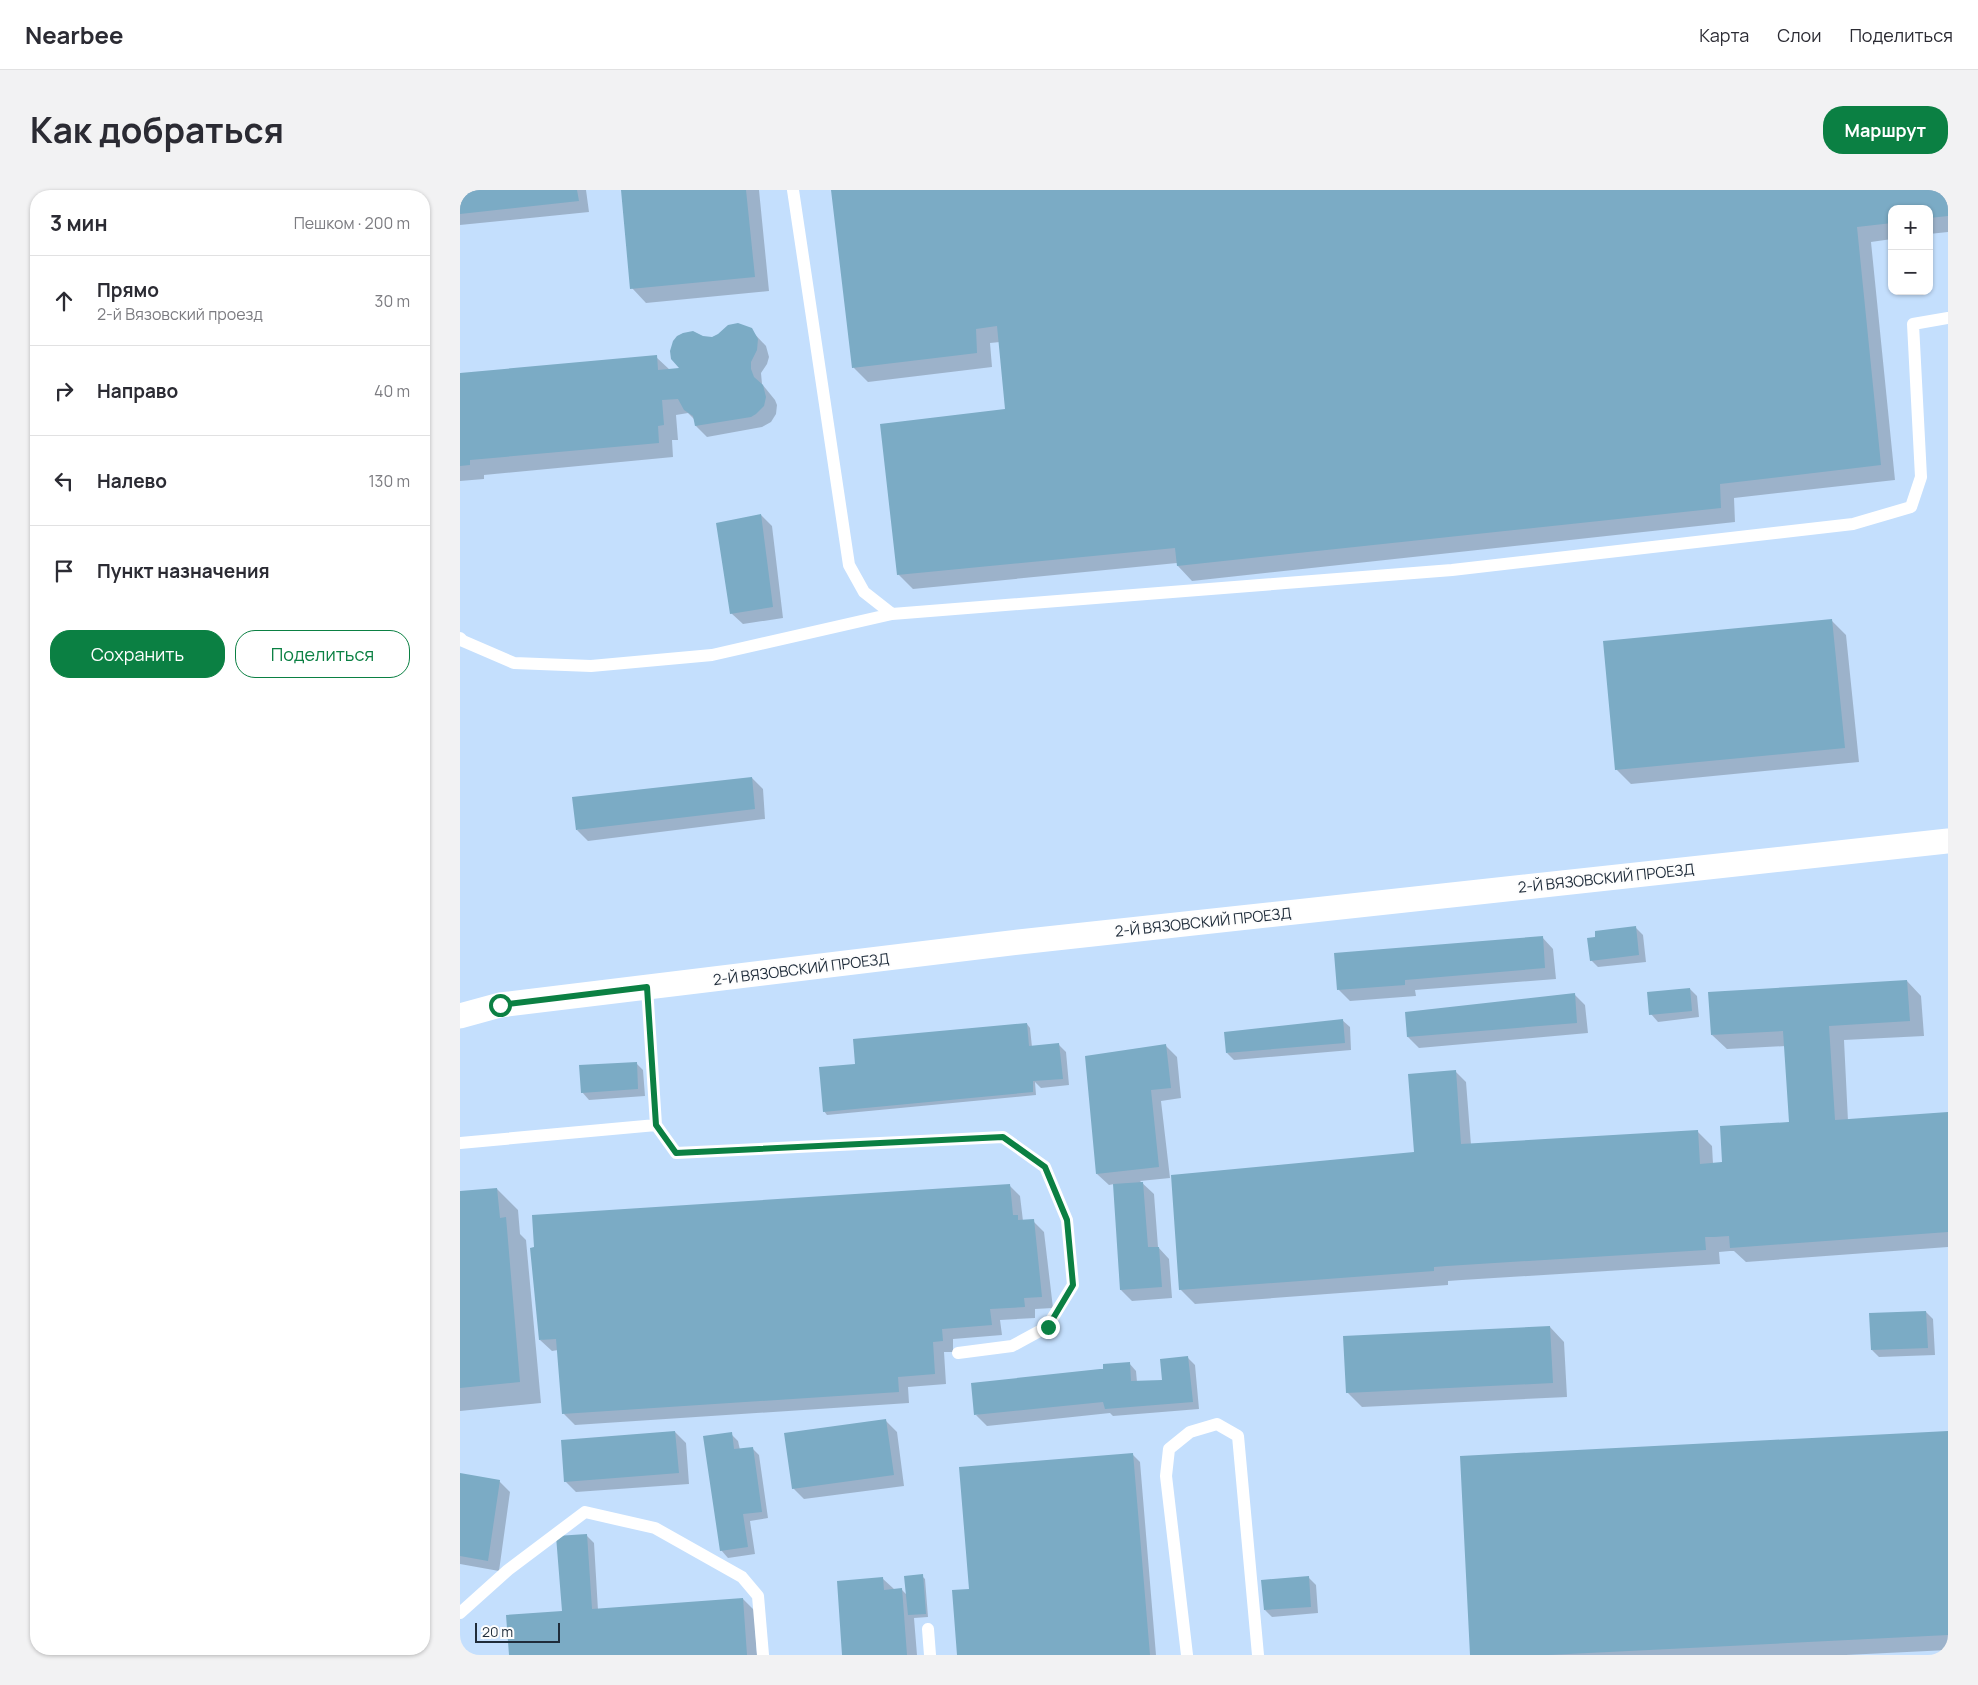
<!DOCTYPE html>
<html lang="ru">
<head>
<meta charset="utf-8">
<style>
  body { margin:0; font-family:Manrope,sans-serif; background:#f2f2f3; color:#2b2b33 }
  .controls { position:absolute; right:15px; top:15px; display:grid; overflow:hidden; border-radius:10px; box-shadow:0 1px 4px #0004 }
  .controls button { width:45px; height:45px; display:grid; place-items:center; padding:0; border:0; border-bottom:1px solid #e1e1e2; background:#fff; color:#2b2b33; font:25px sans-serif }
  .scale { position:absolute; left:15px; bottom:12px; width:85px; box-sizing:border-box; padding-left:5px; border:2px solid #1f2c3a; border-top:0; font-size:14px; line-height:18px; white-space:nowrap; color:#1f2c3a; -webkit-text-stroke:4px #fdfdfd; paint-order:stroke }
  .stop { position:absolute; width:15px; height:15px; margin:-11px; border:4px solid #0b8043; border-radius:50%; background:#fff }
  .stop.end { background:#0b8043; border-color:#fff; box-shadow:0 1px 5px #0008 }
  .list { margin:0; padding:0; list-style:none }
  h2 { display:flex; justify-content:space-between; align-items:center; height:65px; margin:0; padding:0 20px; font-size:21px }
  h2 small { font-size:16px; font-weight:400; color:#7c7c81 }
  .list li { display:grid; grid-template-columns:32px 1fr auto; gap:15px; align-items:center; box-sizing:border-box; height:90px; padding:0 20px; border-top:1px solid #e1e1e2 }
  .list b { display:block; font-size:19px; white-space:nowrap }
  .list p { margin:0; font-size:16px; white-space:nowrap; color:#7c7c81 }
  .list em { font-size:16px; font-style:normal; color:#7c7c81 }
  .actions { display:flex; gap:10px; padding:15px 20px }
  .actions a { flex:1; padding:11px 0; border:1px solid #0b8043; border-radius:20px; text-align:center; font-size:18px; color:#0b8043 }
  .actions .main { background:#0b8043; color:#fff }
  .icon { flex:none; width:28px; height:28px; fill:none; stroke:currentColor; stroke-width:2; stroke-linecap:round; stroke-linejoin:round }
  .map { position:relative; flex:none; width:1488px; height:1465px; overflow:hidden; border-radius:20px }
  header { display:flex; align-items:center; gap:30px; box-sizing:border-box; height:70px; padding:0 25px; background:#fff; border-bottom:1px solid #e1e1e2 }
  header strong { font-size:24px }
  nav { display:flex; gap:28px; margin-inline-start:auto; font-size:18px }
  .intro { display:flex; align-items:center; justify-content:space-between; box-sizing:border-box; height:120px; padding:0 30px }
  h1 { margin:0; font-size:35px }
  .button { padding:12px 22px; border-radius:20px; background:#0b8043; color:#fff; font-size:18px; font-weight:700 }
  main { display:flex; gap:30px; padding:0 30px }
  aside { flex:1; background:#fff; border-radius:20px; box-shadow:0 1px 4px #0004 }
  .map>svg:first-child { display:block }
  .shadow { fill:#0003 }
  .building { fill:#7babc5 }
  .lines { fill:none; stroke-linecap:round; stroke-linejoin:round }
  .service { stroke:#fff; stroke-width:12 }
  .minor { stroke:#fff; stroke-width:25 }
  .route { stroke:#0b8043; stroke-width:6 }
  .labels { text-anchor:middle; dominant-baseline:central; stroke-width:4; stroke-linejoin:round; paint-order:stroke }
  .street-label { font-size:15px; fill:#1f2c3a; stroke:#fdfdfd }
</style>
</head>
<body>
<header>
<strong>Nearbee</strong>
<nav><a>Карта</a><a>Слои</a><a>Поделиться</a></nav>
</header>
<div class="intro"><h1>Как добраться</h1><a class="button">Маршрут</a></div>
<main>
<aside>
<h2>3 мин<small>Пешком · 200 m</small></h2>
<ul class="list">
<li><svg class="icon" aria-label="ahead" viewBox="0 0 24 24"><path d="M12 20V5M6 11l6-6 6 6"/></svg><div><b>Прямо</b><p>2-й Вязовский проезд</p></div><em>30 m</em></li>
<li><svg class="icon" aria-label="right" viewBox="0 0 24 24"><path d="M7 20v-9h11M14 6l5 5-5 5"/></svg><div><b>Направо</b></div><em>40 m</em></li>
<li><svg class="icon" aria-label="left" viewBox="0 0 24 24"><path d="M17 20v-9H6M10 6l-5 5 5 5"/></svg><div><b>Налево</b></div><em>130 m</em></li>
<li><svg class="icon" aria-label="arrive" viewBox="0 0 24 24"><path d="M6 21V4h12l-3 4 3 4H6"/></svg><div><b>Пункт назначения</b></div></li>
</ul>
<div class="actions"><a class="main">Сохранить</a><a>Поделиться</a></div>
</aside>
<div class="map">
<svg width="1488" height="1465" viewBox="0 0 1488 1465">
  <rect width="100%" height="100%" fill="#c4dffd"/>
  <path class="shadow" d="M0 0H126L129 22 0 35Z
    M162 0H299L309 101 186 113 172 98Z
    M373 0H1488V42L1469 44V19H1432V49L1411 52 1435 290 1274 308 1275 332 732 391 718 376 717 373 453 399 438 384 547 220 540 152 530 153 532 177 408 192 394 178Z
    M289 138 306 156 309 167 307 174 301 183 302 194 315 210 317 215 316 224 311 232 302 237 247 247 236 236 235 230 228 223 216 225 218 250H212L213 267 24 285V289L0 291V185L196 167 210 180 221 179 249 148Z
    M301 325 312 336 323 428 283 434 271 423Z
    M1372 431 1386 445 1399 572 1171 594 1156 579Z
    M292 588 303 599 305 629 128 651 117 640Z
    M1175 737 1183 745 1186 772 1138 777 1131 770Z
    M1082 747 1093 759 1096 789 955 800 956 806 890 811 879 800 876 765Z
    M1447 791 1461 806 1464 846 1384 850 1388 931 1488 924V1057L1286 1072 1274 1061H1270L1259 1062 1260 1074 1002 1090 988 1091V1095L735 1114 720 1099 957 963 995 881 1006 892 1011 955 1237 941 1252 956 1253 974H1264L1330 933 1326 856 1267 859 1252 845Z
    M1230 799 1237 806 1239 827 1198 832 1191 824Z
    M1114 804 1125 815 1128 843 959 858 948 847 946 823Z
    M882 830 890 837 891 860 774 870 767 863Z
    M567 834 570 838 572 857 599 855 606 862 609 895 581 898 575 892 576 905 367 925 364 921 396 876Z
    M706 856 717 867 721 908 701 911 710 988 680 991 694 1004 698 1057 709 1069 712 1108 672 1111 661 1100 654 994 649 995 637 984Z
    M176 873 183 880 185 906 129 910 122 902Z
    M549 995 560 1006 563 1031H573L584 1042 593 1118 575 1119V1128L540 1130 542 1145 493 1149V1162H484L486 1194 448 1197 449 1213 115 1235 104 1224 98 1160 92 1161 80 1150Z
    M37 999 58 1020 60 1044 66 1050 81 1213 0 1221V1002Z
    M1466 1122 1473 1129 1475 1165 1419 1167 1412 1160Z
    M1090 1137 1104 1152 1107 1207 902 1217 887 1202Z
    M728 1168 735 1175 739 1219 653 1226 650 1223 527 1236 516 1225 641 1181 669 1173 676 1181 677 1192 703 1191Z
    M426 1231 437 1242 444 1296 344 1309 333 1298Z
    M215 1242 226 1253 229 1294 116 1302 105 1291Z
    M1488 1242V1460L1386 1465H1011Z
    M271 1244 278 1251 280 1260 292 1258 299 1265 308 1328 290 1331 295 1364 268 1368 261 1360Z
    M672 1264 680 1272 696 1465H499L511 1400Z
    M0 1284 39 1291 50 1302 39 1381 0 1374Z
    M126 1345 134 1353 138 1420 283 1409 294 1420 297 1465H50L103 1422Z
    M462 1386 465 1389 468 1427 454 1428 457 1465H383L422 1388 434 1399 442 1400 447 1405Z
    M848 1387 856 1395 858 1423 812 1427 805 1420Z"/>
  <path class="building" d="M0 0H117L119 11 0 24Z
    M161 0H286L295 87 170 99Z
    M371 0H1488V26L1469 28V19H1432V33L1397 37 1421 275 1260 294 1261 318 717 376 715 358 437 385 420 234 545 219 537 136 516 139 517 163 392 178Z
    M278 133 292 138 298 149 297 160 291 172V179L294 187 303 195 306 207 304 216 296 224 291 227 235 236 233 226 224 220 218 209 202 210 204 235 198 236 199 253 10 270V275L0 276V183L197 165 198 180 219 178 211 169 210 161 213 151 217 146 223 143 233 141 243 146 252 147 258 144 268 135Z
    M301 324 313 417 270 424 256 333Z
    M1372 429 1385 558 1155 580 1143 451Z
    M292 587 295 619 116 640 112 607Z
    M1176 736 1179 765 1130 771 1127 748 1135 747V741Z
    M1083 746 1085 778 945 790V795L877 800 874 763Z
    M1447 790 1450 831 1369 836 1375 930 1488 922V1042L1270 1058 1269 1046 1254 1047H1245L1246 1060 987 1076 974 1077V1081L719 1100 711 985 954 962 948 884 996 880 1001 954 1238 940 1240 974 1262 972 1260 936 1329 932 1323 841 1251 845 1248 802Z
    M1230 798 1232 821 1189 825 1187 802Z
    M1115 803 1117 833 947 847 945 822Z
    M883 829 885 853 766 863 764 842Z
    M567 833 569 856 599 853 603 889 573 891V902L363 922 359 877 395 874 393 849Z
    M706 854 711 898 691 900 699 977 636 984 625 866Z
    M177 872 178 899 121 903 119 875Z
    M683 992 688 1057H699L702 1097 660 1100 653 994Z
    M550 994 553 1025H558V1030L574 1029 582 1107 564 1108 565 1117 530 1119 532 1135 482 1139 483 1151 473 1152 475 1184 438 1187 439 1202 102 1224 96 1149 79 1150 70 1058 74 1057 72 1025Z
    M37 998 40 1028 46 1027 60 1192 0 1198V1001Z
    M1466 1121 1468 1158 1411 1160 1409 1123Z
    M1090 1136 1093 1193 886 1203 883 1146Z
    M728 1166 733 1212 645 1219 643 1212 514 1225 511 1193 640 1179H643V1174L670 1172 671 1191 702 1190 700 1169Z
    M426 1229 434 1285 332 1299 324 1243Z
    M215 1241 219 1283 104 1292 101 1250Z
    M1488 1241V1445L1088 1465H1010L1000 1266Z
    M272 1242 274 1259 293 1257 302 1322 283 1324 288 1357 260 1361 243 1246Z
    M673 1263 690 1465H497L492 1400 509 1399 499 1277Z
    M0 1283 40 1290 28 1371 0 1366Z
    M127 1344 132 1419 283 1408 287 1465H49L46 1425 102 1421 96 1346Z
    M463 1384 466 1424 448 1425 444 1386Z
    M849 1386 851 1417 804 1420 801 1390Z
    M423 1387 424 1400 442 1398 447 1465H382L377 1391Z"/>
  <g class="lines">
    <path class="service" d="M333 0 389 375 404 402 432 424 992 380 1393 334 1451 317 1461 287 1453 134 1488 128
      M0 448 3 451 54 473 131 476 252 465 432 424
      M187 797 196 935 216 963 543 947 585 977 607 1030 613 1095 587 1137 552 1156 498 1163
      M0 953 196 935
      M0 1423 48 1380 125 1322 195 1338 282 1387 298 1406 303 1465
      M468 1439 470 1465
      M727 1465 706 1286 709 1259 730 1242 757 1234 778 1246 798 1465"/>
    <path class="minor" d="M0 826 40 815 559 752 1488 651"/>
  </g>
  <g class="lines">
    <path class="route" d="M40 815 187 797 196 935 216 963 543 947 585 977 607 1030 613 1095 588 1137"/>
  </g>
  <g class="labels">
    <g class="street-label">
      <text transform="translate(1146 688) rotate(-6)">2-Й ВЯЗОВСКИЙ ПРОЕЗД</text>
      <text transform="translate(743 732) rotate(-6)">2-Й ВЯЗОВСКИЙ ПРОЕЗД</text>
      <text transform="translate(341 779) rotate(-7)">2-Й ВЯЗОВСКИЙ ПРОЕЗД</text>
    </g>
  </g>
</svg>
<div class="controls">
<button>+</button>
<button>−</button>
</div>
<div class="scale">20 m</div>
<div class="stop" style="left:40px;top:815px"></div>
<div class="stop end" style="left:588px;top:1137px"></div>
</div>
</main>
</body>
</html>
